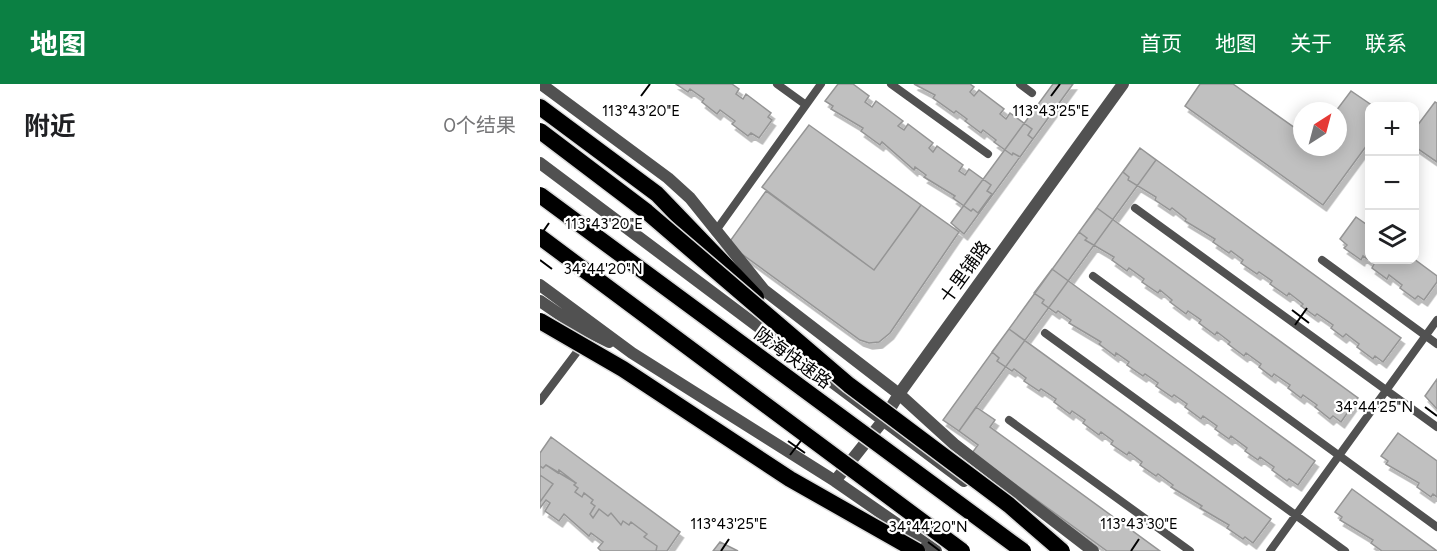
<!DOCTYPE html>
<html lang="zh">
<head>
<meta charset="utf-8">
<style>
  body { margin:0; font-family:Figtree,"Noto Sans SC",sans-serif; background:#f2f2f2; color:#202124 }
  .controls { position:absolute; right:18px; top:18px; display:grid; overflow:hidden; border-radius:12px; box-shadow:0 3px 15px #0003 }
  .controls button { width:54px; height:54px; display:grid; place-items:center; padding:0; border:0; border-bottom:2px solid #e0e0e0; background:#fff; color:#202124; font:30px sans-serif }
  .compass { position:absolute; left:753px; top:18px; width:54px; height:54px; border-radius:50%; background:#fff; box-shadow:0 3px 15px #0003; rotate:36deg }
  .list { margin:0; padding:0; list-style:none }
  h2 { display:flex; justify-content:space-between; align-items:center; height:78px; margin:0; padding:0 24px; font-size:26px }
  h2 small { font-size:20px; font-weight:400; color:#757577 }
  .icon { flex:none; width:33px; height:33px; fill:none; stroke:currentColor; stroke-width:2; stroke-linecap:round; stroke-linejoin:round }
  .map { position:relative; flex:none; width:897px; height:467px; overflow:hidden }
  header { display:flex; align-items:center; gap:36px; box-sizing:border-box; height:84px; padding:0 30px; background:#0b8043; color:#fff }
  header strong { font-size:28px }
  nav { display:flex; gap:33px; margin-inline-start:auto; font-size:21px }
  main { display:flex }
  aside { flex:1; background:#fff }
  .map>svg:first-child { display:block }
  .building { fill:#c0c0c0; stroke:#959595; stroke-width:1.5; filter:url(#shadow) }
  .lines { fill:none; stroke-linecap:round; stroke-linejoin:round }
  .trunk-casing { stroke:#dbdbdb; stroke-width:19 }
  .service { stroke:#515151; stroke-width:8 }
  .tertiary { stroke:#515151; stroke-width:12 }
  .trunk { stroke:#000; stroke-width:16 }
  .trunk-bridge-casing { stroke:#dbdbdb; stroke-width:19; stroke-linecap:butt }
  .trunk-bridge { stroke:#000; stroke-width:16 }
  .ticks { fill:none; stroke:#000; stroke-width:2 }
  .labels { text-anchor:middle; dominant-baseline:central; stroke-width:4.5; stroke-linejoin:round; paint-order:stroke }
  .street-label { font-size:18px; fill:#000; stroke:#fff }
  .ticks-label { font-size:15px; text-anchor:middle; fill:#000; stroke:#fff; stroke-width:4.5; stroke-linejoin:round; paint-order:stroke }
</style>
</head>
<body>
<header>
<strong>地图</strong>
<nav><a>首页</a><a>地图</a><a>关于</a><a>联系</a></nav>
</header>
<main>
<aside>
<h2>附近<small>0个结果</small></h2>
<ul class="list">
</ul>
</aside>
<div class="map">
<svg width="897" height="467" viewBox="0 0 897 467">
  <defs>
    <filter id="shadow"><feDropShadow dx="3.5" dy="6" stdDeviation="0" flood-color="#0004"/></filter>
  </defs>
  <rect width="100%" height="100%" fill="#fff"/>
  <path class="building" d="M136 0H192L199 5 196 10 203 15 206 10 231 29 228 33 232 36 219 54 211 49 208 52 192 40 195 37 180 26 177 30 162 18 164 15 150 5 148 8Z
    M298 0H313L329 12 325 18 332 23 336 17 363 37 358 42 364 46 368 40 393 59 389 64 393 68 397 62 423 81 419 87 425 91 429 85 451 101 447 107 452 110 438 129 433 125 431 127 413 114 415 112 384 93 386 91 375 83 374 86 342 58 340 61 321 47 323 44 291 25 293 22 285 17Z
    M374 0H430L434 3 430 8 434 12 439 6 464 25 460 30 466 35 470 29 492 45 488 51 493 55 480 73 473 69 472 71 454 58 456 56 443 46 441 49 425 37 427 35 416 27 414 29 393 14 395 11Z
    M513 0H533L424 150 411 139Z
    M660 0H693L762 49V63H798L796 27 811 7 833 22H830V57L783 121 645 22Z
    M895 18 897 19V78L874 62V46Z
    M269 41 381 121 334 186 222 103Z
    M600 64 616 76 419 347 403 336Z
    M600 64 861 254 843 278 835 272 833 275 817 263 819 260 806 250 803 253 791 244 793 241 777 230 775 232 761 222 763 220 749 209 747 212 730 200 732 197 719 188 717 190 701 179 703 176 691 167 689 169 673 158 675 155 645 137 646 135 632 124 630 126 615 116 616 113 588 96 589 93 583 88Z
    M226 107 334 186 381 121 419 148 350 249 339 258 329 259 320 256 188 160Z
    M557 124 818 314 801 338 793 332 790 335 775 323 777 321 763 311 761 314 748 304 750 301 734 290 732 293 719 283 721 280 706 269 704 272 688 260 690 258 677 248 675 251 659 239 661 236 648 227 646 230 630 218 632 216 620 206 618 209 602 198 604 195 589 184 587 187 572 176 574 173 545 156 547 154 539 148Z
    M816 133 830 143V176L874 175 897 192V198L884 216 878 212 875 215 860 204 862 201 849 191 847 195 832 184 834 180 823 172 821 176 804 164 807 161 800 155Z
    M512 185 775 377 758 401 749 395 747 397 732 386 734 383 720 373 718 376 705 367 707 364 691 352 689 355 675 345 677 342 663 332 661 335 645 323 647 320 634 311 632 313 616 302 618 299 605 290 603 292 587 281 589 278 576 269 575 272 559 260 561 258 529 239 531 236 518 227 516 229 502 219 504 216 494 209Z
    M469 245 731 435 713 459 705 453 703 455 687 444 689 441 660 424 662 422 631 403 633 401 618 390 616 392 600 381 602 378 589 368 587 371 571 360 573 357 561 348 559 351 543 339 545 336 532 327 530 330 514 318 516 315 501 305 499 307 484 297 486 294 474 285 472 287 457 277 459 274 452 268Z
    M897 295V325L885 312Z
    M436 323 455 336 450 343 620 467H567L432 369 438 361 419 347Z
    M858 349 897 377V413L893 410 891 413 877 403 879 399 846 380 848 377 841 372Z
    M11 353 140 448 127 467H116L117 462 104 453 107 450 91 438 89 441 83 437 81 441 71 429 68 432 59 425 53 434 50 430 55 422 51 419 53 416 44 409 42 413 35 408 38 404 34 401 36 399 19 386 18 389 6 381 3 384 0 382V369Z
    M6 381 36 399 34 401 38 404 35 408 42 413 44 409 53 416 51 419 55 422 50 430 53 434 59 425 68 432 71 429 81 441 83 437 89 441 91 438 107 450 104 453 117 462 116 467H61L58 464 63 458 51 449 49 452 24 430 19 437 5 427 10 419 6 416 0 424V382L3 384Z
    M0 391 13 400 0 418Z
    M812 405 897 467H842L831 459 833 456 800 436 802 433 795 428Z
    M180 458 198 467H173Z"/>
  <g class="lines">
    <g class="trunk-casing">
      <path id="trunk" d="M0 23 117 110 216 213"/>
    </g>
    <path class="service" d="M237 0 266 21
      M351 0 448 70
      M480 0 492 9
      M595 124 897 343
      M175 148 281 0
      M782 176 897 260
      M553 192 897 443
      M505 249 805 467
      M0 317 43 260
      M469 336 650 467
      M730 467 897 236"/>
    <path class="tertiary" d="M1 0 128 94 150 114 224 206 359 310 414 360 553 467
      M0 79 424 397
      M0 201 92 269 295 397 396 467
      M0 217 35 241 69 258
      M295 397 342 338 359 310 583 0"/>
    <use href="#trunk" class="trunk"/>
    <g class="trunk-bridge-casing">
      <path id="trunk-bridge" d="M0 47 107 128 309 301 469 421 522 467
        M0 111 483 467
        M0 153 422 467
        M0 237 83 285 250 395 377 467"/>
    </g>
    <use href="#trunk-bridge" class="trunk-bridge"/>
  </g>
  <path class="ticks" d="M101 12 110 0M511 12 520 0M0 152 9 139M0 176 12 185M752 226 769 239M755 241 767 224M885 323 897 332M248 357 265 369M250 371 263 354M388 458 400 467M181 467 189 455M591 467 599 455"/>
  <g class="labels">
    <g class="street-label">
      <text transform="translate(425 188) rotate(-54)">十里铺路</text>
      <text transform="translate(253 274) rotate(36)">陇海快速路</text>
    </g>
  </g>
  <g class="ticks-label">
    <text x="101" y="32">113°43'20"E</text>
    <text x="511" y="32">113°43'25"E</text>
    <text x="64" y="145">113°43'20"E</text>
    <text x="63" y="190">34°44'20"N</text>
    <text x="834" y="328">34°44'25"N</text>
    <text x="189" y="445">113°43'25"E</text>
    <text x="599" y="445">113°43'30"E</text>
    <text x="388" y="448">34°44'20"N</text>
  </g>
</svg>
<div class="controls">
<button>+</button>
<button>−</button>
<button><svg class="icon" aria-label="layers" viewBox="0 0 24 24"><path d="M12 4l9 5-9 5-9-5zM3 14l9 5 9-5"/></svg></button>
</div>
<svg class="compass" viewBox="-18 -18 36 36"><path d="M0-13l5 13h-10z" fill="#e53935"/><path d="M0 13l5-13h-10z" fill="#757577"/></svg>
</div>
</main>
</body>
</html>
